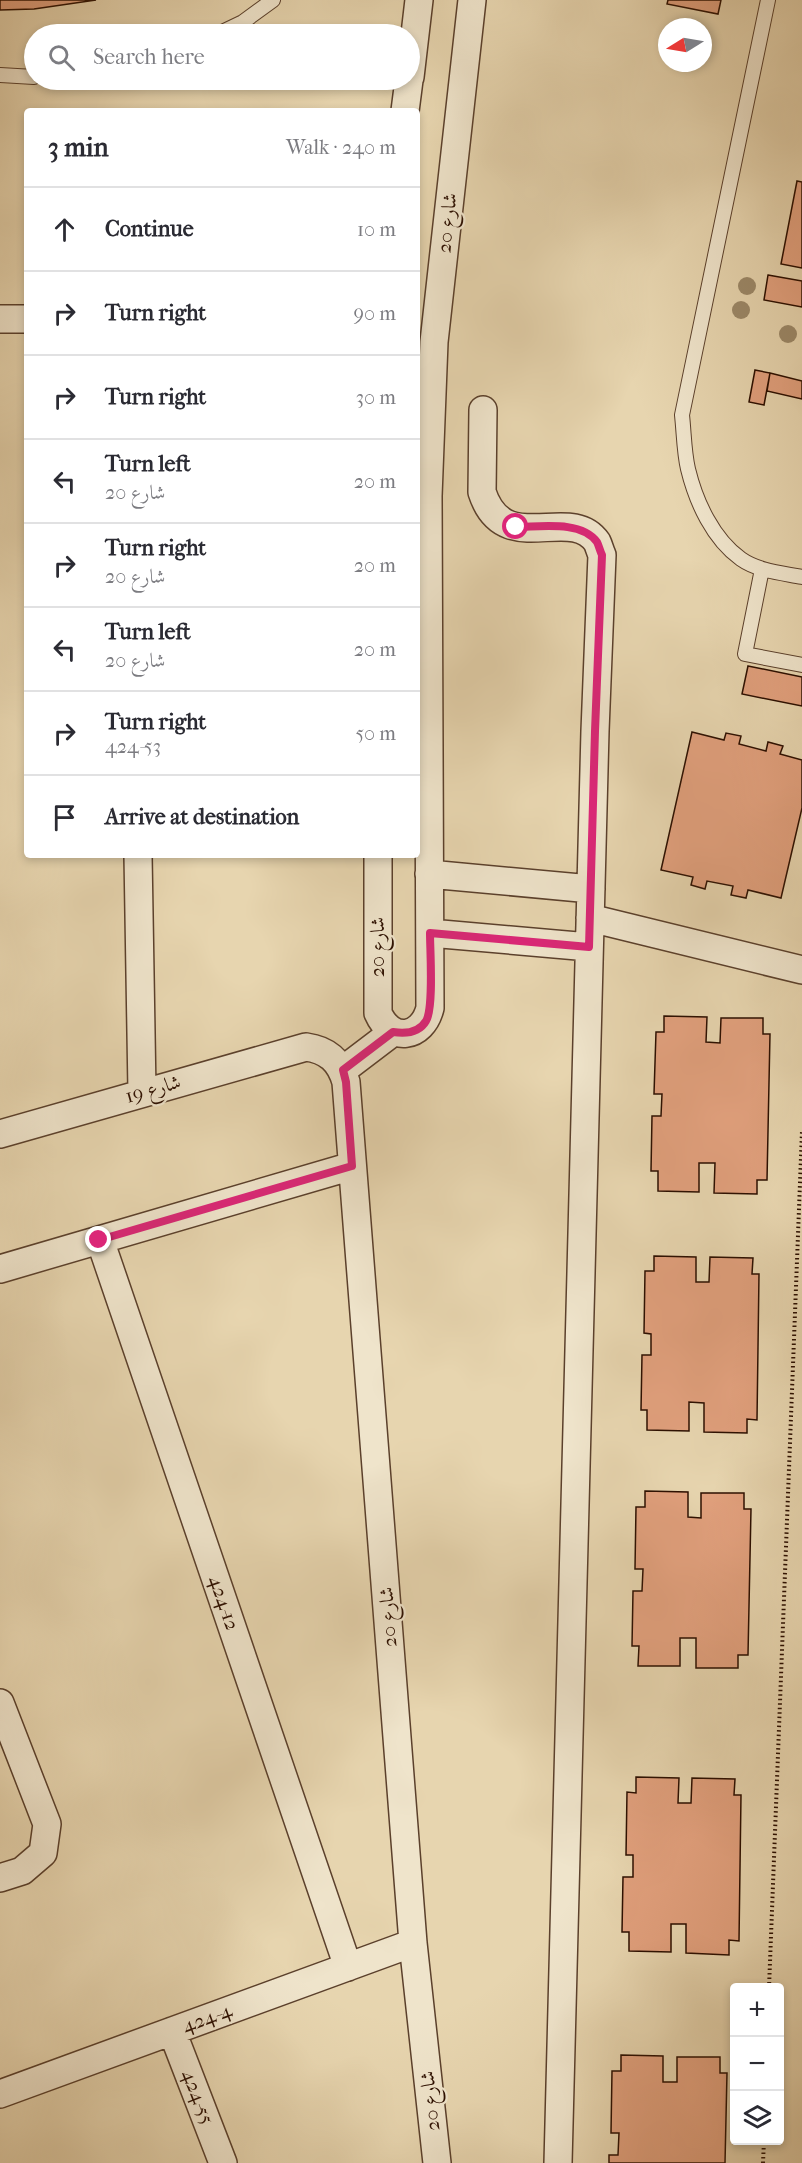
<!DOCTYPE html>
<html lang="en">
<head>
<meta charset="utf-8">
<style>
  body { margin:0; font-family:"IM FELL French Canon",Amiri,serif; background:#f7f7f7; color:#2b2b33 }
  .controls { position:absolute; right:18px; bottom:18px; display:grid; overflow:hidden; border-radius:6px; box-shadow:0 3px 9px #0003 }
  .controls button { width:54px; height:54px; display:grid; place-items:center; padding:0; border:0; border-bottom:2px solid #e1e1e2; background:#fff; color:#2b2b33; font:30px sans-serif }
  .compass { position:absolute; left:658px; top:18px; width:54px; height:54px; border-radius:50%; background:#fff; box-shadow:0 3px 9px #0003; rotate:259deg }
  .stop { position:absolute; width:18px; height:18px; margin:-14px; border:4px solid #db2777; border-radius:50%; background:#fff }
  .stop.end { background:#db2777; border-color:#fff; box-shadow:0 2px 6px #0008 }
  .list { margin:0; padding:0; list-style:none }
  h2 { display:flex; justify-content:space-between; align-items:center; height:78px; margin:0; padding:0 24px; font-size:26px }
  h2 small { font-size:20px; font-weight:400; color:#7c7c81 }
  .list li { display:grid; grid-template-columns:39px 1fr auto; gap:18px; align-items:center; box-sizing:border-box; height:84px; padding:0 24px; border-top:2px solid #e1e1e2 }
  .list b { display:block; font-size:22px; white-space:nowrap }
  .list p { margin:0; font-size:20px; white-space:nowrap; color:#7c7c81 }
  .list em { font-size:20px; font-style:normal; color:#7c7c81 }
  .icon { flex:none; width:33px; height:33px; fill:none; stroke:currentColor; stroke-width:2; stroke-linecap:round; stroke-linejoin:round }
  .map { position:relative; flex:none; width:802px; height:2163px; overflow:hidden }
  .search { position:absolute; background:#fff; box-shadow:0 3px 9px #0003; left:24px; top:24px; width:396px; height:66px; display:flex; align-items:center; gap:15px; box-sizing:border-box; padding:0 21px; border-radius:33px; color:#7c7c81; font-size:22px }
  .panel { position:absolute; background:#fff; box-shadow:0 3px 9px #0003; left:24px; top:108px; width:396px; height:750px; border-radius:6px }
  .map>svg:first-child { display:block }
  .building { fill:#e1a07d; stroke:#2c0f00; stroke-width:1.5 }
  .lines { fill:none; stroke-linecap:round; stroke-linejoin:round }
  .service-casing { stroke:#5b402c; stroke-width:16 }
  .minor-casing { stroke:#5b402c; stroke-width:30 }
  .path { stroke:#2c0f00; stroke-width:4; stroke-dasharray:1.5 3; stroke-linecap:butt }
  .service { stroke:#efe4cb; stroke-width:14 }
  .minor { stroke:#efe4cb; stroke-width:27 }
  .tree { fill:#9c8969 }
  .route { stroke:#db2777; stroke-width:8 }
  .labels { text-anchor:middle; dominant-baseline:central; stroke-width:4.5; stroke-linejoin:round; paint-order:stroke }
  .street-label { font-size:20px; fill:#2c0f00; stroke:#efe4cb }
</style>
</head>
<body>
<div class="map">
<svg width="802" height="2163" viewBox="0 0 802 2163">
  <rect width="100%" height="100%" fill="#e7d5af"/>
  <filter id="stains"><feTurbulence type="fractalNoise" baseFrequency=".00333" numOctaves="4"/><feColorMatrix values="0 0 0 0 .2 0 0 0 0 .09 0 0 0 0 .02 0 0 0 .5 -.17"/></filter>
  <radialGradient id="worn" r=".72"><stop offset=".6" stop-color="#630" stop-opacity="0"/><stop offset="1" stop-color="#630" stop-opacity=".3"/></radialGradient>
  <path class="building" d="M0 0H96L34 9 0 10Z
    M668 0H721L718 14 667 4Z
    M797 181 802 182V268L781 264Z
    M768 275 802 281V307L764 300Z
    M755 370 770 373 764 405 749 402Z
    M770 373 802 381V399L767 391Z
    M748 666 802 677V706L742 694Z
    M692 732 724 740 726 733 741 736 739 744 766 751 768 742 783 746 780 754 802 760V808L781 898 748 890 746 898 731 895 733 886 707 881 705 889 691 885 693 877 661 870Z
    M664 1016 707 1017 706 1042 720 1043 721 1018H763V1034H770L767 1180H757V1194L714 1193 715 1163H699V1192L658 1191V1171H651L652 1116H661L662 1094H654L656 1032H664Z
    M654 1256 696 1257V1282H709L710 1257 753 1258 752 1274H759L757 1420 747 1419V1433L704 1432V1403L689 1402V1431L647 1430V1410H641L642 1355H651V1334L644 1333 645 1271H654Z
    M645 1491 688 1492V1517L701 1518V1493H744V1509H751L748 1655H738V1668H696V1638H680V1666H638L639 1646H632L633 1591H642L643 1569H635L636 1507H645Z
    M636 1777 679 1778 678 1803H691L692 1778 735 1779 734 1795H741L739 1941 729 1940V1955L686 1953V1924H671V1952L629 1951V1932H622L623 1877H633V1855H626L627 1792 636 1793Z
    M621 2055 663 2056V2082H677V2057H720V2073H727L725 2163H609V2155H618L619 2133H611L612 2071H621Z"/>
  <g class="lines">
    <g class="service-casing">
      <path id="service" d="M768 0 682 415C684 433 684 452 688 469 696 502 713 539 741 559 758 571 782 573 802 577
        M218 34 243 22 273 0
        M0 75 34 77
        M762 569 745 654 802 665"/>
    </g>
    <g class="minor-casing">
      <path id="minor" d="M410 77 419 0
        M405 111 409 80
        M0 319H27
        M483 410 482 492C504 560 570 503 597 542 599 546 600 551 602 555L595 731 558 2163
        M138 855 142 1092
        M378 855V1013C391 1043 422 1039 430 1008L428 496 434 342 472 0
        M429 874 591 889
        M590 918 802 970
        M430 933 589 947
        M343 1070 393 1032
        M0 1134 306 1047C328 1050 340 1061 346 1082L413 1943 437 2163
        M100 1240 348 1967
        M0 1269 352 1166
        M0 1703 47 1824 43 1853 22 1871 0 1878
        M172 2031 223 2163
        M0 2094 413 1943"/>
    </g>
    <path class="path" d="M769 1988 802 1131
      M763 2163 764 2140"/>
    <use href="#service" class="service"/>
    <use href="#minor" class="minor"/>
  </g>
  <g class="tree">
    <circle cx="747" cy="286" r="9"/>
    <circle cx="741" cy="310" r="9"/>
    <circle cx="788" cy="334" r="9"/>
  </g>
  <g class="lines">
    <path class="route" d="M99 1240 352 1166 346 1082 343 1070 393 1032C406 1034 419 1033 426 1021 434 1008 430 951 430 933L589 947 595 731 602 555C600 551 599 546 597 542 581 520 540 527 516 527"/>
  </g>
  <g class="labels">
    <g class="street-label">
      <text transform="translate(447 223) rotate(-84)">شارع 20</text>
      <text transform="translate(377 947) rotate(-90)">شارع 20</text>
      <text transform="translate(153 1089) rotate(-16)">شارع 19</text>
      <text transform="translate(224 1603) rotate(71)">424-12</text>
      <text transform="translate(388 1617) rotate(-94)">شارع 20</text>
      <text transform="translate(207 2018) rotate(-20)">424-4</text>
      <text transform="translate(198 2097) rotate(69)">424-55</text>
      <text transform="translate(430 2101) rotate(-96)">شارع 20</text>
    </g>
  </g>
  <rect width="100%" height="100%" filter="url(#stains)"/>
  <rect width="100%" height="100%" fill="url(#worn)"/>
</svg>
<div class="controls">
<button>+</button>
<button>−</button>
<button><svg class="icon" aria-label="layers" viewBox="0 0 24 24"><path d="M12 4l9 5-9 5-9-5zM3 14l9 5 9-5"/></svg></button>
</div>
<svg class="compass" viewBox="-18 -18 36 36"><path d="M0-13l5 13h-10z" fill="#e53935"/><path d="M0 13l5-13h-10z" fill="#7c7c81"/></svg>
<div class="stop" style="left:516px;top:527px"></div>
<div class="stop end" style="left:99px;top:1240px"></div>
<div class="search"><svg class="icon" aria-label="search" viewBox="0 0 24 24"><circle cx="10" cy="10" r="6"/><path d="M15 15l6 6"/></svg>Search here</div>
<section class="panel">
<h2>3 min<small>Walk · 240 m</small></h2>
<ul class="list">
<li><svg class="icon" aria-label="ahead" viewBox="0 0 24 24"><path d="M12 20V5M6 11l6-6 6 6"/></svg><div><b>Continue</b></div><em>10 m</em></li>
<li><svg class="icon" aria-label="right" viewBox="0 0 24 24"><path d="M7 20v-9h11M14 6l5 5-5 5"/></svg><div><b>Turn right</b></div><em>90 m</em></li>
<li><svg class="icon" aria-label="right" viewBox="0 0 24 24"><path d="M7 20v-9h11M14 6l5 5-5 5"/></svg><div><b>Turn right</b></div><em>30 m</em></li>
<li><svg class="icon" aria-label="left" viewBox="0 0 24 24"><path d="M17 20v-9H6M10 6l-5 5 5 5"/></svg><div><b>Turn left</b><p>شارع 20</p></div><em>20 m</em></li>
<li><svg class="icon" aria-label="right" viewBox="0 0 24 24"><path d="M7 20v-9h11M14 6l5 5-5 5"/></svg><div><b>Turn right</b><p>شارع 20</p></div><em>20 m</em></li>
<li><svg class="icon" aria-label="left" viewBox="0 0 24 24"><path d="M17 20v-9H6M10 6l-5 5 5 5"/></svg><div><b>Turn left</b><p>شارع 20</p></div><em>20 m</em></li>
<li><svg class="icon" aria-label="right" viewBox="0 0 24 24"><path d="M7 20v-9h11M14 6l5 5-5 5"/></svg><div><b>Turn right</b><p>424-53</p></div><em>50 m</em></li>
<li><svg class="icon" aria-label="arrive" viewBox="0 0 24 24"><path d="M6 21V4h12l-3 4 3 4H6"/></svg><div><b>Arrive at destination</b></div></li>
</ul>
</section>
</div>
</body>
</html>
